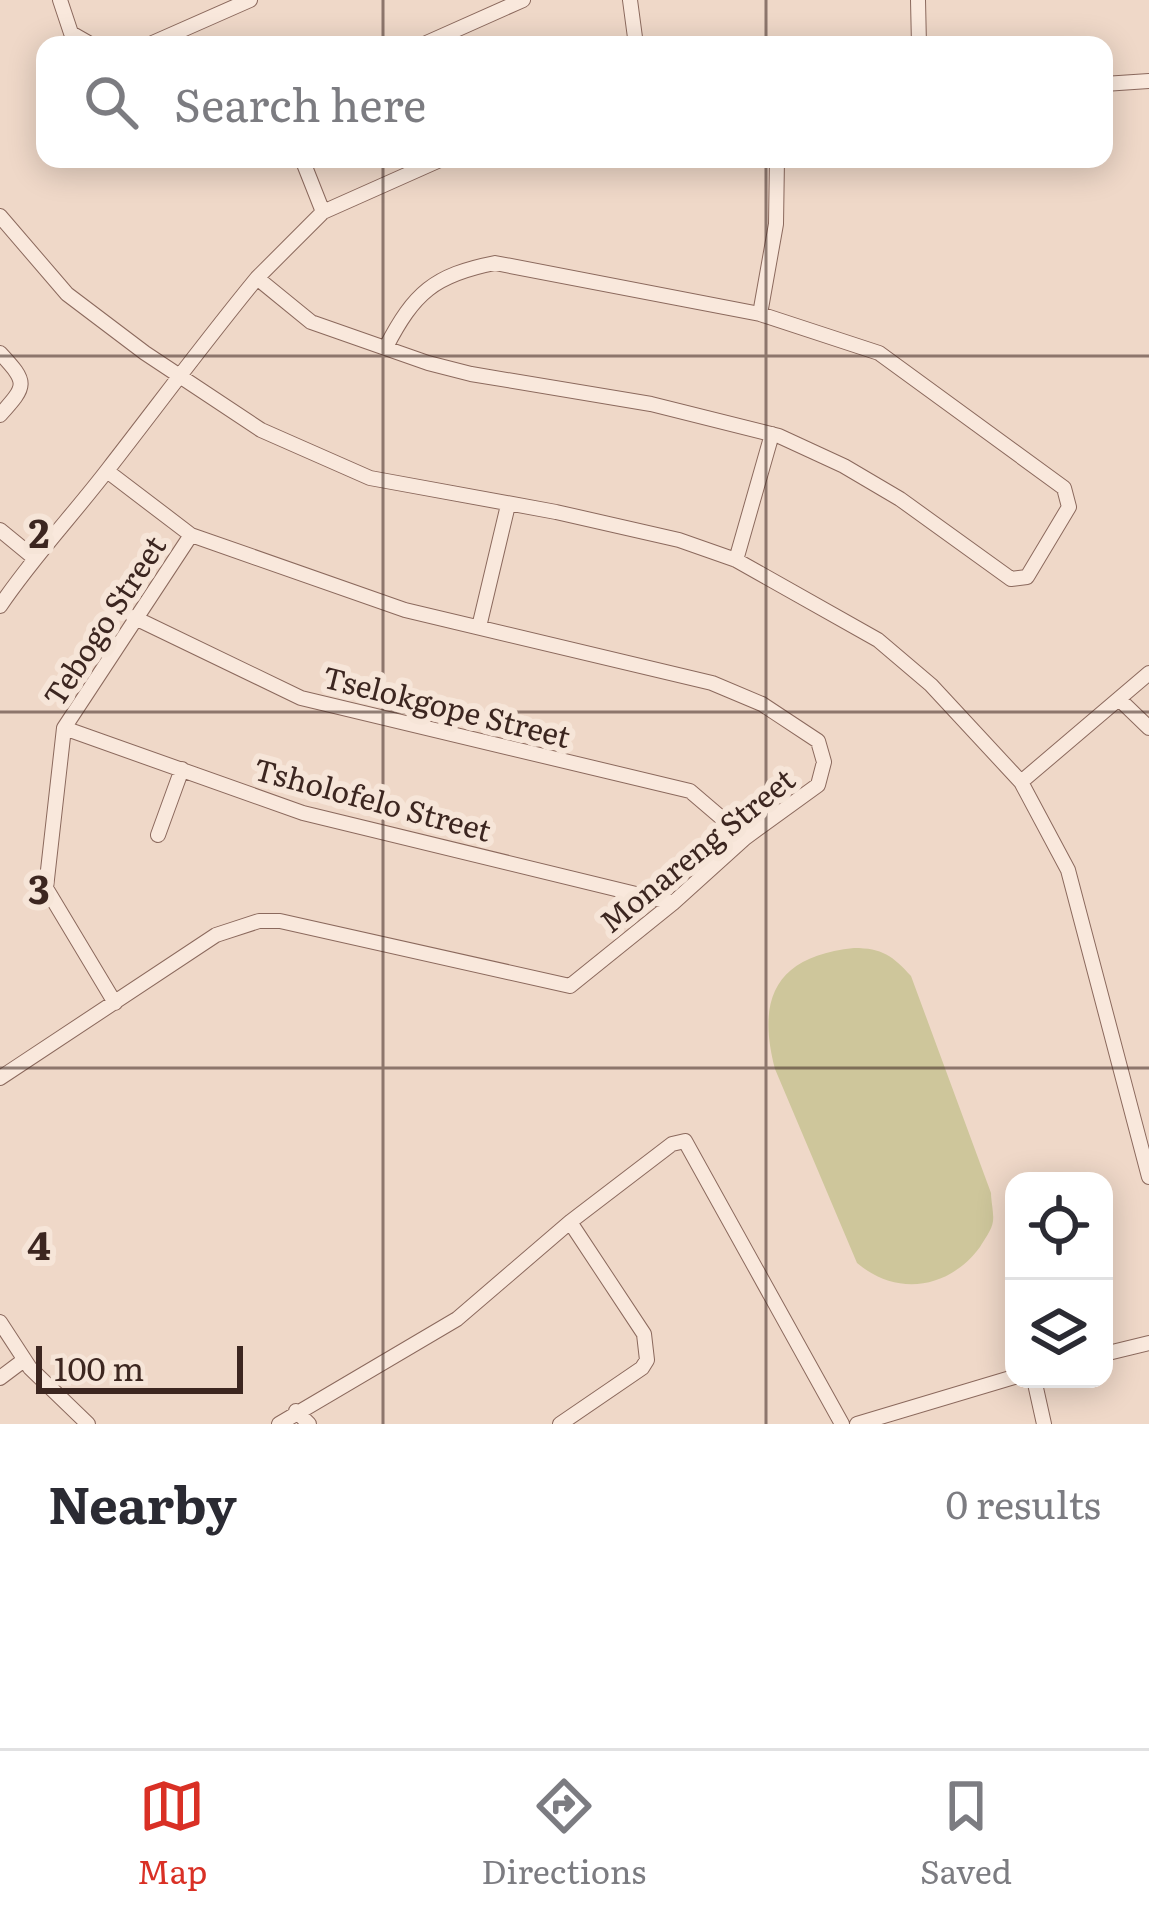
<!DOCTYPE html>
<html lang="en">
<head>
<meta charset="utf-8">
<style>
  body { margin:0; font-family:Literata,serif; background:#f7f7f7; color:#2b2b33 }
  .controls { position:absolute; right:36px; bottom:36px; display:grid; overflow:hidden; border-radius:24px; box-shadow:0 6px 30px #0003 }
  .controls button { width:108px; height:108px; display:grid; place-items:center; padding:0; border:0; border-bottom:3px solid #e1e1e2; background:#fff; color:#2b2b33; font:60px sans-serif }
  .scale { position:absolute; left:36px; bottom:30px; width:207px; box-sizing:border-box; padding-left:12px; border:6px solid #3c2620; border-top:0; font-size:33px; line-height:42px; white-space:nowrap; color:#3c2620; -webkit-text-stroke:9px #f6e5d8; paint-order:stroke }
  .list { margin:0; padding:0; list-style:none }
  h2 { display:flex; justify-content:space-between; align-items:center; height:156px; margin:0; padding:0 48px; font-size:51px }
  h2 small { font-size:39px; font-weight:400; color:#7c7c81 }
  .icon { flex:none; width:66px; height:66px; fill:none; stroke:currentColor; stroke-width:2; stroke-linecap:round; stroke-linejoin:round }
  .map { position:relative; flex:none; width:1149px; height:1424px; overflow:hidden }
  .search { position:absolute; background:#fff; box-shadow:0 6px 30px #0003; left:36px; right:36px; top:36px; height:132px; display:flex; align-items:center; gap:30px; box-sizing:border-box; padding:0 42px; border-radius:24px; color:#7c7c81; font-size:45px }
  .sheet { height:324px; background:#fff }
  nav { display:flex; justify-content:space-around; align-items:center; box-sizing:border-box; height:168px; border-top:3px solid #e1e1e2; background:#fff; font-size:33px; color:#7c7c81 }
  nav a { display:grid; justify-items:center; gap:6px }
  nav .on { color:#d93025 }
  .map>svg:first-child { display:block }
  .green { fill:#cec69b }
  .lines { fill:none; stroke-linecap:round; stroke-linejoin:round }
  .minor-casing { stroke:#8b695d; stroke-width:16 }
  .minor { stroke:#f9e8dc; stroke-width:14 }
  .grid { fill:none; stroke:#3c2620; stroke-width:3; stroke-opacity:0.55 }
  .labels { text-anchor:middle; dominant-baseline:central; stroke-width:12; stroke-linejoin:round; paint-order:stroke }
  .street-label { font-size:30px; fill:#3c2620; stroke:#f6e5d8 }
  .grid-label { font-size:39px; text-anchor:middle; font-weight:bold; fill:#3c2620; stroke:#f6e5d8; stroke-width:12; stroke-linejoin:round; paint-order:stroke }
</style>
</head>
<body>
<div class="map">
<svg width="1149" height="1424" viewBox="0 0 1149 1424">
  <rect width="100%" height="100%" fill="#efd8c8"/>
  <path class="green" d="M854 948C882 948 893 956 911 976L991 1193C991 1201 994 1213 993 1221 992 1230 984 1240 980 1247 949 1289 897 1297 857 1263L775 1069C756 997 777 956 854 948Z"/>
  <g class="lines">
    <g class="minor-casing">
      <path id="minor" d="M60 0 71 33 92 45
        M630 0 636 45
        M918 0 919 45
        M148 45 250 0
        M422 45 523 0
        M1104 84 1149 81
        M302 159 323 212
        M0 216 67 294 145 353 261 430 370 478 556 512 679 540 736 560 878 640 931 685 1021 782 1068 870 1149 1177
        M257 278 323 212 442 159
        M760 314 776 224 777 159
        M0 353C28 383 27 385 0 415
        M0 530 33 557
        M736 560 772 434
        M0 606C33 557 73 515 109 468 158 405 206 340 257 278L311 322 428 363 471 374 651 404 779 436 844 466 900 499 1011 579 1027 577 1069 507 1064 488 879 353 760 314 495 263C434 275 414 293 386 347
        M133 617 301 698 690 791 745 838
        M479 627 508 505
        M1119 699 1149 728
        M64 728 303 813 673 903
        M1021 782 1149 673
        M158 835 182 769
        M115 1003 46 888 64 728 191 535
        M0 1078 216 935 259 921H280L570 986 673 903 745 838 818 785 824 762 818 741 762 704 712 683 405 610 191 535 107 471
        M0 1322 30 1368 88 1424
        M1104 1354 1149 1343
        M0 1378 24 1360
        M1034 1379 1044 1424
        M296 1411 309 1424
        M279 1424 457 1319 570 1222 672 1144 685 1141 842 1424
        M560 1424 642 1368 647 1360 644 1334 570 1222
        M857 1424 1014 1377"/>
    </g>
    <use href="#minor" class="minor"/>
  </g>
  <path class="grid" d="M383 0V45M766 0V45M383 159V1424M766 159V1424M0 356H1149M0 712H1149M0 1068H1149"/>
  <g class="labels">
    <g class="street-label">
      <text transform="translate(103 620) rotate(-57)">Tebogo Street</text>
      <text transform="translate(447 705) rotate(14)">Tselokgope Street</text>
      <text transform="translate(373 798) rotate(15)">Tsholofelo Street</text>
      <text transform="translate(696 849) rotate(-39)">Monareng Street</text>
    </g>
  </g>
  <g class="grid-label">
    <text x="39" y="548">2</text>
    <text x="39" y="904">3</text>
    <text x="39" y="1260">4</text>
  </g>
</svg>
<div class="controls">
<button><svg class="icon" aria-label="locate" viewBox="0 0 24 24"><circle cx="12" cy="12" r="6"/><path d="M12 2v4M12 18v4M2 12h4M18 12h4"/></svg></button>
<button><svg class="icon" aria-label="layers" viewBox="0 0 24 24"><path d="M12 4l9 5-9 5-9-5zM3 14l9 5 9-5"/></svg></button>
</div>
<div class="scale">100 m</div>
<div class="search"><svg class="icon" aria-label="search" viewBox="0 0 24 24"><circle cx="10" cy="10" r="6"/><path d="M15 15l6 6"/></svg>Search here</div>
</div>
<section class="sheet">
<h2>Nearby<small>0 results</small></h2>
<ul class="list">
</ul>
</section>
<nav>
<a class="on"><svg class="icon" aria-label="map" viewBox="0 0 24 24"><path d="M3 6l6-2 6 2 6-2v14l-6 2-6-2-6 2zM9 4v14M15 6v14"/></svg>Map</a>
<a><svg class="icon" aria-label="directions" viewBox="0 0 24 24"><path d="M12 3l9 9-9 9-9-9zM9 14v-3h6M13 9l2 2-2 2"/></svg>Directions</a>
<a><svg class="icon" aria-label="saved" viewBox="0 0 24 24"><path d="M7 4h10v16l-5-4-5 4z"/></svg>Saved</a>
</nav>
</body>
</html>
